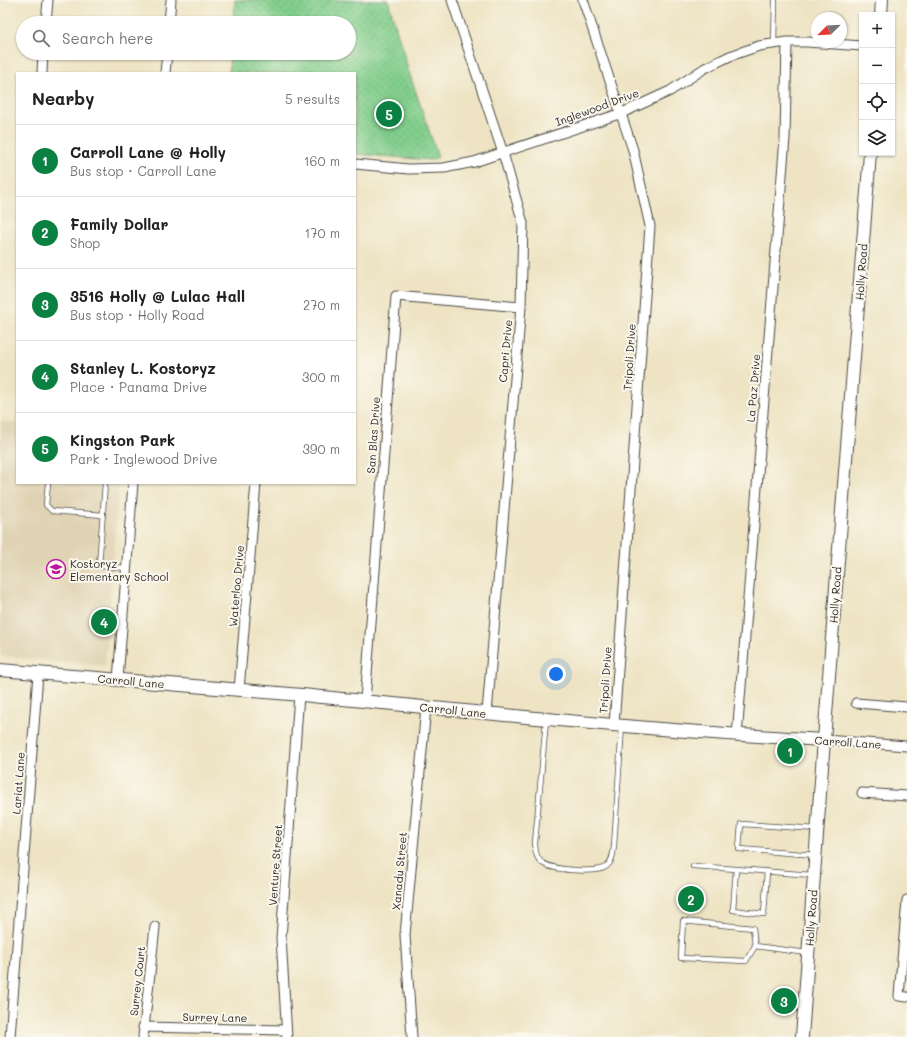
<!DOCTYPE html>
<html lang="en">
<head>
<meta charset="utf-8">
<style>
  body { margin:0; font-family:Mali,sans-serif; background:#f6f6f6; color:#222 }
  .controls { position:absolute; right:12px; top:12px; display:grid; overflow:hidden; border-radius:0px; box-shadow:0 1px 3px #0004 }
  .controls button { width:36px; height:36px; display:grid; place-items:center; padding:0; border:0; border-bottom:1px solid #e0e0e0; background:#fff; color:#222; font:20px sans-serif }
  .compass { position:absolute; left:811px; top:12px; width:36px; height:36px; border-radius:50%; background:#fff; box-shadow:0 1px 3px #0004; rotate:246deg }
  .you { position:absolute; left:556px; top:674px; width:14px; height:14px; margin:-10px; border:3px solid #fff; border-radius:50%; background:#1a73e8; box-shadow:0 0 0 6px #1a73e833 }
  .badge { display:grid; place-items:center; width:26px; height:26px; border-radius:50%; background:#0b8043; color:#fff; font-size:13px; font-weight:700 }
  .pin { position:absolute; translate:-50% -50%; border:2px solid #fff; box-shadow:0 1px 4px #0006 }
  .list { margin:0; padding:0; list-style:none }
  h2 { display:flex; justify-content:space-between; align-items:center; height:52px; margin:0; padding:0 16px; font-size:17px }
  h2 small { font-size:13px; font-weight:400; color:#767676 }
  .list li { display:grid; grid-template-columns:26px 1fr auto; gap:12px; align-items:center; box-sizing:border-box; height:72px; padding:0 16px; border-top:1px solid #e0e0e0 }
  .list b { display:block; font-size:15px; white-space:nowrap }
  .list p { margin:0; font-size:13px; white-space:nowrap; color:#767676 }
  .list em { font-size:13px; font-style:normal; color:#767676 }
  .icon { flex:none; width:22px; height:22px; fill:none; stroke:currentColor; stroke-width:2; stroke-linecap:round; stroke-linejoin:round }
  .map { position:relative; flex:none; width:907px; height:1037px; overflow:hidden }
  .search { position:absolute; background:#fff; box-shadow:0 1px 3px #0004; left:16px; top:16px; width:340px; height:44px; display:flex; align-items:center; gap:10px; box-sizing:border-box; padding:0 14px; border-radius:22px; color:#767676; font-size:15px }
  .panel { position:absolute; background:#fff; box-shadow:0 1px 3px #0004; left:16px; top:72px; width:340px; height:412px; border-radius:0px }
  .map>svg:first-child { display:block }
  .built { fill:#e0d3b4 }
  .park { fill:url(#park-dots); stroke:#567c5c }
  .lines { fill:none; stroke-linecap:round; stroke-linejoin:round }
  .lane-casing { stroke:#484742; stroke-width:6 }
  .street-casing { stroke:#484742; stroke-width:11 }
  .secondary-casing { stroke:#484742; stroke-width:14 }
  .lane { stroke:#fff; stroke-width:4.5 }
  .street { stroke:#fff; stroke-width:9 }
  .secondary { stroke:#fff; stroke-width:12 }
  .labels { text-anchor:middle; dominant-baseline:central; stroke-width:4; stroke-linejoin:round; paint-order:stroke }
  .street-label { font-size:11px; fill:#2b2b2b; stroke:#fbf7ec }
  .poi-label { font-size:11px; fill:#2b2b2b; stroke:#fbf7ec; text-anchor:start }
</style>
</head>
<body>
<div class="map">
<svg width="907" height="1037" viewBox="0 0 907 1037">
  <defs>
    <pattern id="park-dots" width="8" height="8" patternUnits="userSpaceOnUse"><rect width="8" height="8" fill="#82ce8c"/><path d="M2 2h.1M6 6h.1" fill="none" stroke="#70b179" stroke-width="1.8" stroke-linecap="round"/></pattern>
  </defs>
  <rect width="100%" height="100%" fill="#fbf7ec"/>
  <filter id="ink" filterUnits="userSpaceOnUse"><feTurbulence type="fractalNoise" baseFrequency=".025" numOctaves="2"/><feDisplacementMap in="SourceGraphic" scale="8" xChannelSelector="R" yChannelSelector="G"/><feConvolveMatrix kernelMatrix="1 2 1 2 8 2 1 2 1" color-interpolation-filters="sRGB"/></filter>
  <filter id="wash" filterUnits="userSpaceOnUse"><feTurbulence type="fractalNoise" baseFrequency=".012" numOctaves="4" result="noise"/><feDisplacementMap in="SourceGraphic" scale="16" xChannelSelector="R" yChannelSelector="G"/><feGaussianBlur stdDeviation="0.9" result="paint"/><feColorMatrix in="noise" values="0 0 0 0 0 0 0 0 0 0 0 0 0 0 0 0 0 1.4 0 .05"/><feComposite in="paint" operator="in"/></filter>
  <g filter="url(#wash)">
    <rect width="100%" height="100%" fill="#eee4c4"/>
    <path class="built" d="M0 421 17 423V483H119L105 666 0 656Z"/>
    <path class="park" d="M235 0H388L408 69 438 157 430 160 355 154V73H229L230 53H349V23H233Z"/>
  </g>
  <g filter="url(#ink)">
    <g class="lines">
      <g class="lane-casing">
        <path id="lane" d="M774 44 775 0
          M48 483 46 505 52 511 103 515
          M105 483 99 566 127 568
          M546 721 535 843C535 851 536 860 544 864 555 870 598 874 607 866 613 861 613 853 614 846L622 726
          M815 855 739 849 741 824 817 829
          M693 866 736 869
          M767 871 764 914 733 910 736 869 812 875
          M755 946 746 961 681 958 683 921 753 928 755 946 807 953"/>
      </g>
      <g class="street-casing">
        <path id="street" d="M452 0 503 153 523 223 521 307 487 713
          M583 0 633 150 650 226 614 725
          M46 23 48 0
          M169 23 171 0
          M42 73 43 53
          M165 73 167 53
          M355 164 409 169 444 168 474 162 622 113 670 91 705 68 730 56 759 46 787 42H807L862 46
          M118 680 133 483
          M239 690 256 483
          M365 701 396 296 521 307
          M856 703 907 707
          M737 736 785 138 787 42
          M824 740 907 746
          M862 793 907 796
          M907 900 899 996 907 997
          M143 1027 286 1030
          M10 1037 38 674
          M143 1037 155 927
          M287 1037 281 938 299 695
          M412 1037 405 935 426 707"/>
      </g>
      <g class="secondary-casing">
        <path id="secondary" d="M881 15 882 0
          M0 670C101 679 202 686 302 695 476 712 649 731 824 740
          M802 1037 824 740 870 153"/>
      </g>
      <use href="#lane" class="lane"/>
      <use href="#street" class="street"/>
      <use href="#secondary" class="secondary"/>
    </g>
  </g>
  <defs>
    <g id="school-ring" transform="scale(1)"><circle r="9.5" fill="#fbf7ec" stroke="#b5179e" stroke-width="1.5"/><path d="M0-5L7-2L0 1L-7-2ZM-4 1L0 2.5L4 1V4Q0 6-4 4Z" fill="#b5179e"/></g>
  </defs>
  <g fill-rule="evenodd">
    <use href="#school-ring" x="56" y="569"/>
  </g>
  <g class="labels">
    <g class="street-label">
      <text transform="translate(597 107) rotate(-20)">Inglewood Drive</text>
      <text transform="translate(861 272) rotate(-86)">Holly Road</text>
      <text transform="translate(505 351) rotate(-85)">Capri Drive</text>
      <text transform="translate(629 357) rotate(-86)">Tripoli Drive</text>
      <text transform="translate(753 388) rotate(-85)">La Paz Drive</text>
      <text transform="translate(373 435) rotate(-86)">San Blas Drive</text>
      <text transform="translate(236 586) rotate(-85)">Waterloo Drive</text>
      <text transform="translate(835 595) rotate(-86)">Holly Road</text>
      <text transform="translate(605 680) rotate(-86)">Tripoli Drive</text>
      <text transform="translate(131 681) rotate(5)">Carroll Lane</text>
      <text transform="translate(453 710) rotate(6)">Carroll Lane</text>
      <text transform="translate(848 742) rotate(4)">Carroll Lane</text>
      <text transform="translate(18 783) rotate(-86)">Lariat Lane</text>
      <text transform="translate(275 865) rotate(-86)">Venture Street</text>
      <text transform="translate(399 871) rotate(-85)">Xanadu Street</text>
      <text transform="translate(811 918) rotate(-86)">Holly Road</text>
      <text transform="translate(137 981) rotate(-84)">Surrey Court</text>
      <text transform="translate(215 1017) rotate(1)">Surrey Lane</text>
    </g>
    <g class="poi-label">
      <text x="70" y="563">Kostoryz<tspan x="70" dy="13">Elementary School</tspan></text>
    </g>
  </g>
</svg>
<div class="controls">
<button>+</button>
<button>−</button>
<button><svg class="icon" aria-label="locate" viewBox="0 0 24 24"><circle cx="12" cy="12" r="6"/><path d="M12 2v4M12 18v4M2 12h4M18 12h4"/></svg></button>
<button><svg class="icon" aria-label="layers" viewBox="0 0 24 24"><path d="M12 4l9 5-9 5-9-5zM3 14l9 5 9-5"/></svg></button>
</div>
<svg class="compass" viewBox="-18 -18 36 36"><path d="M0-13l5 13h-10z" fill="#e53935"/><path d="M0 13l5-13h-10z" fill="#767676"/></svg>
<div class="you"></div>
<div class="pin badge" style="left:790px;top:751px">1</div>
<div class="pin badge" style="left:691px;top:899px">2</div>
<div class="pin badge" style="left:784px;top:1001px">3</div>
<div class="pin badge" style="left:104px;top:622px">4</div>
<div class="pin badge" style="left:389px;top:114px">5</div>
<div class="search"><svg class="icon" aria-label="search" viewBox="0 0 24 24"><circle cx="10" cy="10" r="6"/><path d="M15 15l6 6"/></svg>Search here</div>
<section class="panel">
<h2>Nearby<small>5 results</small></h2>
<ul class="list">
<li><span class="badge">1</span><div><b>Carroll Lane @ Holly</b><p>Bus stop · Carroll Lane</p></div><em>160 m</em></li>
<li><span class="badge">2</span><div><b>Family Dollar</b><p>Shop</p></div><em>170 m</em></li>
<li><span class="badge">3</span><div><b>3516 Holly @ Lulac Hall</b><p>Bus stop · Holly Road</p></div><em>270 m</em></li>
<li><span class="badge">4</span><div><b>Stanley L. Kostoryz</b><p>Place · Panama Drive</p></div><em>300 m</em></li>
<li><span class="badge">5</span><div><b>Kingston Park</b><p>Park · Inglewood Drive</p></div><em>390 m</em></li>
</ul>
</section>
</div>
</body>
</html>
